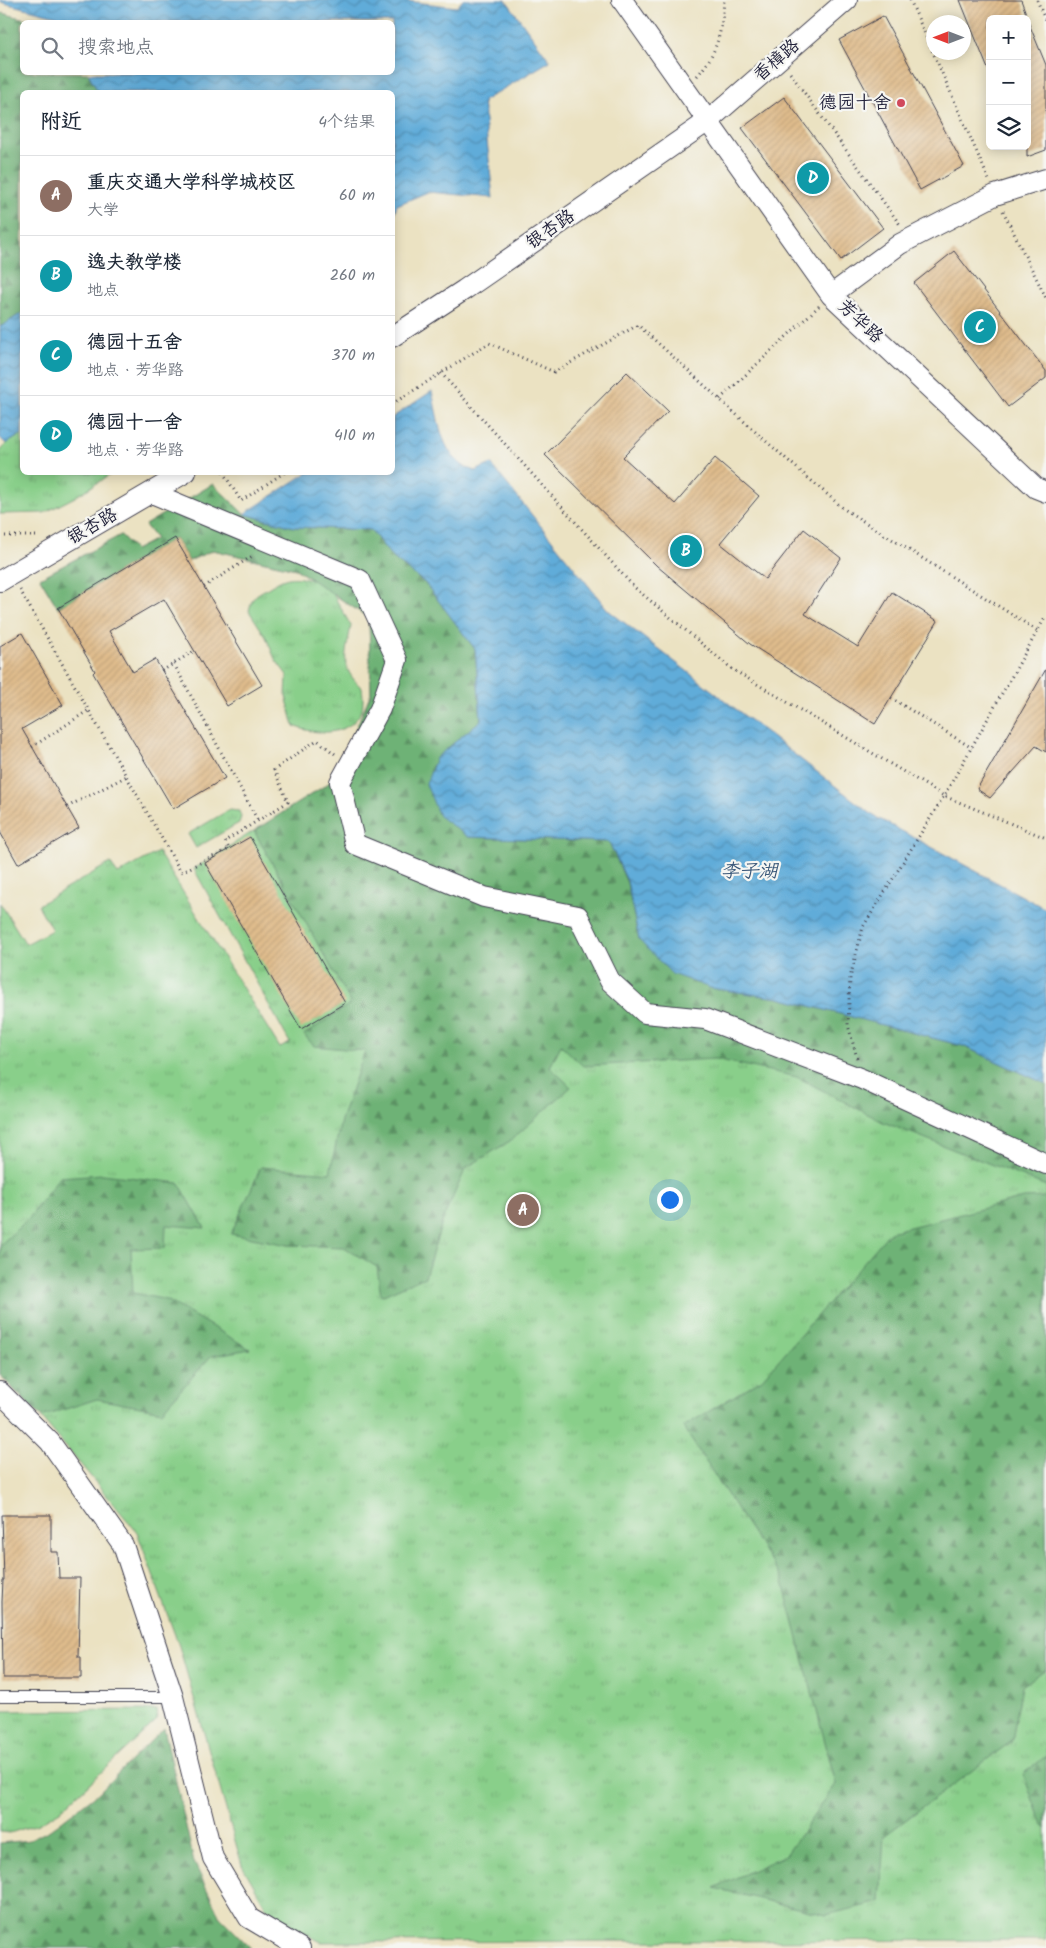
<!DOCTYPE html>
<html lang="zh">
<head>
<meta charset="utf-8">
<style>
  body { margin:0; font-family:Kalam,"LXGW WenKai TC",sans-serif; background:#f6f6f7; color:#1f2937 }
  .controls { position:absolute; right:15px; top:15px; display:grid; overflow:hidden; border-radius:8px; box-shadow:0 2px 12px #0003 }
  .controls button { width:45px; height:45px; display:grid; place-items:center; padding:0; border:0; border-bottom:1px solid #e0e1e3; background:#fff; color:#1f2937; font:25px sans-serif }
  .compass { position:absolute; left:926px; top:15px; width:45px; height:45px; border-radius:50%; background:#fff; box-shadow:0 2px 12px #0003; rotate:270deg }
  .you { position:absolute; left:669px; top:1199px; width:18px; height:18px; margin:-12px; border:4px solid #fff; border-radius:50%; background:#1a73e8; box-shadow:0 0 0 8px #1a73e833 }
  .badge { display:grid; place-items:center; width:32px; height:32px; border-radius:50%; background:#111827; color:#fff; font-size:16px; font-weight:700 }
  .pin { position:absolute; translate:-50% -50%; border:2px solid #fff; box-shadow:0 1px 5px #0006 }
  .list { margin:0; padding:0; list-style:none }
  h2 { display:flex; justify-content:space-between; align-items:center; height:65px; margin:0; padding:0 20px; font-size:21px }
  h2 small { font-size:16px; font-weight:400; color:#747a83 }
  .list li { display:grid; grid-template-columns:32px 1fr auto; gap:15px; align-items:center; box-sizing:border-box; height:80px; padding:0 20px; border-top:1px solid #e0e1e3 }
  .list b { display:block; font-size:19px; white-space:nowrap }
  .list p { margin:0; font-size:16px; white-space:nowrap; color:#747a83 }
  .list em { font-size:16px; font-style:normal; color:#747a83 }
  .icon { flex:none; width:28px; height:28px; fill:none; stroke:currentColor; stroke-width:2; stroke-linecap:round; stroke-linejoin:round }
  .map { position:relative; flex:none; width:1046px; height:1948px; overflow:hidden }
  .search { position:absolute; background:#fff; box-shadow:0 2px 12px #0003; left:20px; top:20px; width:375px; height:55px; display:flex; align-items:center; gap:12px; box-sizing:border-box; padding:0 18px; border-radius:8px; color:#747a83; font-size:19px }
  .panel { position:absolute; background:#fff; box-shadow:0 2px 12px #0003; left:20px; top:90px; width:375px; height:385px; border-radius:8px }
  .map>svg:first-child { display:block }
  .grass { fill:url(#grass-tufts); stroke:#567862 }
  .forest { fill:url(#forest-firs); stroke:#486a58 }
  .water { fill:url(#water-waves); stroke:#41678a }
  .building { fill:url(#building-hatch) }
  .lines { fill:none; stroke-linecap:round; stroke-linejoin:round }
  .service-casing { stroke:#403f4f; stroke-width:12 }
  .minor-casing { stroke:#403f4f; stroke-width:22 }
  .path { stroke:#403f4f; stroke-width:3; stroke-dasharray:1 4; stroke-linecap:butt }
  .service { stroke:#fff; stroke-width:10 }
  .minor { stroke:#fff; stroke-width:20 }
  .poi-dot { fill:#d1495b; stroke:#f6f6f2; stroke-width:2 }
  .labels { text-anchor:middle; dominant-baseline:central; stroke-width:4.5; stroke-linejoin:round; paint-order:stroke }
  .street-label { font-size:18px; fill:#22223b; stroke:#f6f6f2 }
  .poi-label { font-size:18px; fill:#22223b; stroke:#f6f6f2; text-anchor:end }
  .water-label { font-size:19px; font-style:italic; fill:#3b597a; stroke:#f6f6f2 }
</style>
</head>
<body>
<div class="map">
<svg width="1046" height="1948" viewBox="0 0 1046 1948">
  <defs>
    <pattern id="grass-tufts" width="24" height="20" patternUnits="userSpaceOnUse" patternTransform="scale(1.25)"><rect width="24" height="20" fill="#89cf8a"/><path d="M3 7l-1-3M5 7V3M7 7l1-3M15 17l-1-3M17 17v-4M19 17l1-3" fill="none" stroke="#76b178"/></pattern>
    <pattern id="forest-firs" width="22" height="20" patternUnits="userSpaceOnUse" patternTransform="scale(1.25)"><rect width="22" height="20" fill="#6eb276"/><path d="M5 1l3.5 6h-7zM16 11l3.5 6h-7z" fill="#5a9062"/></pattern>
    <pattern id="water-waves" width="16" height="10" patternUnits="userSpaceOnUse" patternTransform="scale(1.25)"><rect width="16" height="10" fill="#60acd9"/><path d="M0 5q4-4 8 0t8 0" fill="none" stroke="#4f8cb1"/></pattern>
    <pattern id="building-hatch" width="6" height="6" patternUnits="userSpaceOnUse" patternTransform="scale(1.25)"><rect width="6" height="6" fill="#dfbc8c"/><path d="M-1 1l2-2M0 6l6-6M5 7l2-2" fill="none" stroke="#bfa17a"/></pattern>
  </defs>
  <rect width="100%" height="100%" fill="#f6f6f2"/>
  <filter id="ink" filterUnits="userSpaceOnUse"><feTurbulence type="fractalNoise" baseFrequency=".02" numOctaves="2"/><feDisplacementMap in="SourceGraphic" scale="10" xChannelSelector="R" yChannelSelector="G"/><feConvolveMatrix kernelMatrix="1 2 1 2 8 2 1 2 1" color-interpolation-filters="sRGB"/></filter>
  <filter id="wash" filterUnits="userSpaceOnUse"><feTurbulence type="fractalNoise" baseFrequency=".0096" numOctaves="4" result="noise"/><feDisplacementMap in="SourceGraphic" scale="20" xChannelSelector="R" yChannelSelector="G"/><feGaussianBlur stdDeviation="1.12" result="paint"/><feColorMatrix in="noise" values="0 0 0 0 0 0 0 0 0 0 0 0 0 0 0 0 0 1.4 0 .05"/><feComposite in="paint" operator="in"/></filter>
  <g filter="url(#wash)">
    <rect width="100%" height="100%" fill="#ebe2c2"/>
    <path class="grass" d="M22 434V472L113 473 75 497 44 513 0 514V452L6 444Z
      M213 484 244 514 294 527 609 842 627 881 639 940 1046 1084V1940L321 1942 295 1928 266 1907 242 1865 179 1646 137 1532 41 1417 0 1375V903L26 944 52 930 38 905 110 863 118 874 158 852 280 1048 290 1043 194 869 329 783 352 738 371 693 369 618 333 594 351 626C346 655 338 666 362 688 363 695 364 705 361 712 348 737 316 735 294 726L286 696 287 675 275 659 266 637 249 611C253 593 257 595 271 586 287 576 293 576 312 580L296 569 213 550 189 561 175 538 58 608 40 578 121 535 135 550 156 539 145 525Z
      M229 810 239 811 241 817 239 823 196 848 188 834Z
      M156 1710 157 1720 60 1811 38 1824 10 1833 0 1832V1711Z"/>
    <path class="forest" d="M2 13 37 22H22V72L88 73 98 92H22V313L0 327V16Z
      M213 484 244 514 294 527 371 530 392 557 425 583 475 649 481 720 436 758 468 837 609 842 627 883 639 940 710 988 779 998 963 1046 1046 1084V1186L883 1122 797 1077 715 1059 583 1066 561 1045 550 1067 571 1087 510 1141 466 1168 443 1219 425 1277 381 1296 377 1267 344 1247 288 1245 231 1234 261 1167 330 1173 341 1120 365 1051 314 1046 304 1035 351 1003 254 831 329 783 352 738 371 693 369 618 296 569 213 550 189 561 175 538 58 608 40 578 121 535 135 550 156 539 145 525Z
      M103 1174 179 1183 205 1228 166 1225 165 1248 131 1249 133 1293 167 1300 250 1349 211 1356 162 1411 97 1399 41 1417 0 1375V1245L30 1217 59 1177Z
      M1046 1197V1669L1022 1686 1012 1741 884 1836 880 1902 826 1915 714 1888 786 1855 836 1784 782 1578 683 1427 762 1379 890 1232 1024 1198Z
      M164 1728 194 1862 220 1917 251 1948H0V1843L30 1840 50 1830 97 1794Z
      M1046 1756V1829L1039 1816 1023 1774Z"/>
    <path class="water" d="M0 0H398L457 7 463 0H506L550 61 483 101 493 198 428 192 397 205 393 217 392 92H98L88 73 392 72V22H66L56 16 0 2Z
      M22 313V434L6 444 0 438V327Z
      M432 391C439 421 441 461 475 471L491 464 608 610 874 816 1046 909V1084L963 1046 779 998 710 988 672 974 639 940 627 881 609 842 468 837 439 816 426 784 436 758 481 720 475 649 425 583 392 557 371 530 294 527 244 514 307 473 392 472 393 417Z"/>
    <g id="blocks">
      <path class="building" d="M960 0H1021L1028 19H990V74Z
        M883 16 964 166 920 190 839 40Z
        M1027 19 1046 65V150L1027 157Z
        M784 97 883 228 841 260 742 128Z
        M954 251 1046 371V378L1008 407 914 283Z
        M627 372 668 411 623 457 675 504 715 458 759 496 720 543 765 579 804 529 841 558 805 614 858 647 892 592 938 621 875 724 750 644 657 566 545 455Z
        M175 538 262 685 227 706 164 599 109 631 133 672 155 659 225 778 173 809 93 673 95 671 58 608Z
        M22 633 63 705 22 729 79 828 18 864 0 832V646Z
        M1046 669V752L1036 746 990 798 977 789Z
        M250 837 345 1003 301 1029 205 863Z
        M2 1515H51V1552H58L59 1578H80L78 1657H81V1678H3L2 1602 3 1580H4Z"/>
    </g>
  </g>
  <g filter="url(#ink)">
    <use href="#blocks" fill-opacity="0" stroke="#403f4f" stroke-width="1"/>
    <g class="lines">
      <g class="service-casing">
        <path id="service" d="M0 1697H173"/>
      </g>
      <g class="minor-casing">
        <path id="minor" d="M622 0 831 295 1036 488 1046 492
          M831 295 900 244 995 195 1046 179
          M392 337 464 290 708 121 847 0
          M152 493 360 580 397 660 380 709 340 782 355 844 484 897 578 916 610 981 645 1013 705 1019 862 1079 1046 1164
          M0 581 186 472
          M0 1392 50 1442 123 1545 173 1697 213 1858 249 1918 300 1948"/>
      </g>
      <path class="path" d="M910 0 989 180
        M1037 0 1046 22
        M790 73 901 226
        M697 76C718 53 722 30 724 0
        M1003 211 1046 298
        M441 373 634 587 732 669 944 796 1046 838
        M720 399 819 306
        M392 404 489 343 554 372 638 325 760 436 844 509 1038 631
        M223 472 241 501 285 472
        M0 536H39
        M204 587 254 555
        M20 590 181 872 229 849 225 841 288 802 274 770 317 740 335 754
        M174 664 258 821
        M162 671 194 651
        M891 698 972 748
        M32 747 89 710
        M67 807 127 776
        M857 1058 848 1025 850 978 863 927 944 796 1046 616"/>
      <use href="#service" class="service"/>
      <use href="#minor" class="minor"/>
    </g>
  </g>
  <circle class="poi-dot" cx="901" cy="103" r="5"/>
  <g class="labels">
    <g class="street-label">
      <text transform="translate(777 61) rotate(-41)">香樟路</text>
      <text transform="translate(551 230) rotate(-35)">银杏路</text>
      <text transform="translate(860 322) rotate(43)">芳华路</text>
      <text transform="translate(93 527) rotate(-30)">银杏路</text>
    </g>
    <g class="poi-label">
      <text x="891" y="103">德园十舍</text>
    </g>
    <g class="water-label">
      <text x="749" y="872">李子湖</text>
    </g>
  </g>
</svg>
<div class="controls">
<button>+</button>
<button>−</button>
<button><svg class="icon" aria-label="layers" viewBox="0 0 24 24"><path d="M12 4l9 5-9 5-9-5zM3 14l9 5 9-5"/></svg></button>
</div>
<svg class="compass" viewBox="-18 -18 36 36"><path d="M0-13l5 13h-10z" fill="#e53935"/><path d="M0 13l5-13h-10z" fill="#747a83"/></svg>
<div class="you"></div>
<div class="pin badge" style="left:523px;top:1210px;background:#8d6e63">A</div>
<div class="pin badge" style="left:686px;top:551px;background:#0f9aa8">B</div>
<div class="pin badge" style="left:980px;top:327px;background:#0f9aa8">C</div>
<div class="pin badge" style="left:813px;top:178px;background:#0f9aa8">D</div>
<div class="search"><svg class="icon" aria-label="search" viewBox="0 0 24 24"><circle cx="10" cy="10" r="6"/><path d="M15 15l6 6"/></svg>搜索地点</div>
<section class="panel">
<h2>附近<small>4个结果</small></h2>
<ul class="list">
<li><span class="badge" style="background:#8d6e63">A</span><div><b>重庆交通大学科学城校区</b><p>大学</p></div><em>60 m</em></li>
<li><span class="badge" style="background:#0f9aa8">B</span><div><b>逸夫教学楼</b><p>地点</p></div><em>260 m</em></li>
<li><span class="badge" style="background:#0f9aa8">C</span><div><b>德园十五舍</b><p>地点 · 芳华路</p></div><em>370 m</em></li>
<li><span class="badge" style="background:#0f9aa8">D</span><div><b>德园十一舍</b><p>地点 · 芳华路</p></div><em>410 m</em></li>
</ul>
</section>
</div>
</body>
</html>
